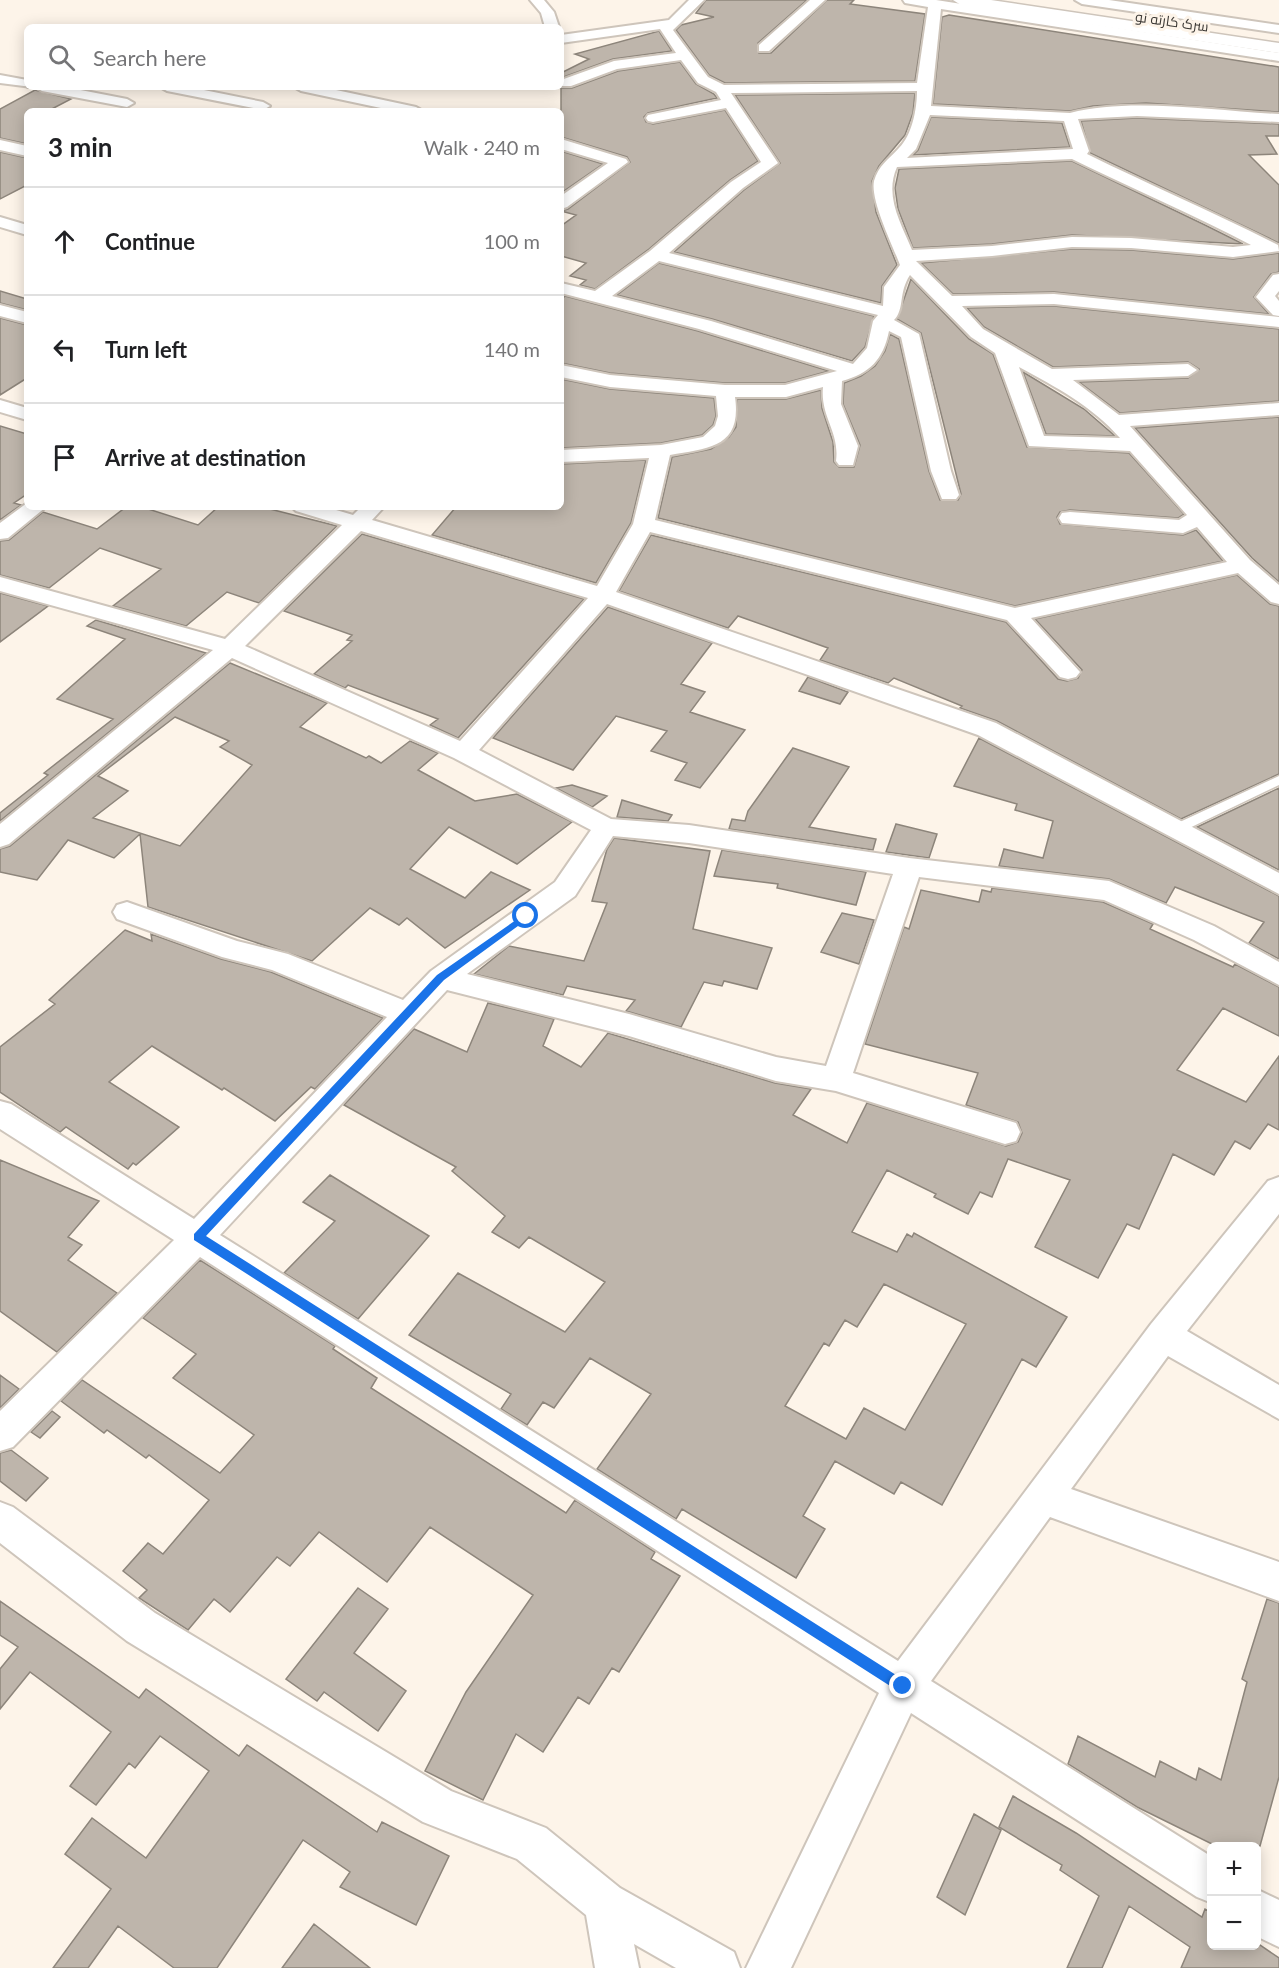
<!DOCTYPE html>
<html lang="en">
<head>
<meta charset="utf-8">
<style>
  body { margin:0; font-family:Lato,Cairo,sans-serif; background:#f6f6f6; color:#202124 }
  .controls { position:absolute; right:18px; bottom:18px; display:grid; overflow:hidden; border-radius:9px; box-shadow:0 3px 15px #0003 }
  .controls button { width:54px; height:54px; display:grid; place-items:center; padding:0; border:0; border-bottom:2px solid #e0e0e0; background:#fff; color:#202124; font:30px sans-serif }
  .stop { position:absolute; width:18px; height:18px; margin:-14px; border:4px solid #1a73e8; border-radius:50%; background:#fff }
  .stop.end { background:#1a73e8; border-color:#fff; box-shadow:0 2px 6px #0008 }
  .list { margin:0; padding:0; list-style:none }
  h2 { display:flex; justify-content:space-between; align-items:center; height:78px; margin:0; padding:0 24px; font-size:26px }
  h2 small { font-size:20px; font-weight:400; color:#757577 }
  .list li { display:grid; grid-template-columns:39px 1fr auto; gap:18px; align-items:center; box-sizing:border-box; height:108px; padding:0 24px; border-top:2px solid #e0e0e0 }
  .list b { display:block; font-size:22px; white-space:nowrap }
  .list em { font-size:20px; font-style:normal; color:#757577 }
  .icon { flex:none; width:33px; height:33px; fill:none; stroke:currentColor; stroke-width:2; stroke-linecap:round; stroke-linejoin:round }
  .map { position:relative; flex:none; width:1279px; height:1968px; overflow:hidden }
  .search { position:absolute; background:#fff; box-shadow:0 3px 15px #0003; left:24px; top:24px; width:540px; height:66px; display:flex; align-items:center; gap:15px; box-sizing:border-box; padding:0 21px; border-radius:9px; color:#757577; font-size:22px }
  .panel { position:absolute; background:#fff; box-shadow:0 3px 15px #0003; left:24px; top:108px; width:540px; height:402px; border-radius:9px }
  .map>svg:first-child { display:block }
  .building { fill:#beb5ab; stroke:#8d857b; stroke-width:1.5; fill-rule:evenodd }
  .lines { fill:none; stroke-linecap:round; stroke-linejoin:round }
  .service-casing { stroke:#cec5bb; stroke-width:3 }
  .minor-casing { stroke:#cec5bb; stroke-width:4 }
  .trunk-casing { stroke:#cec5bb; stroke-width:3 }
  .service { fill:#fff; fill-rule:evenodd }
  .minor { fill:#fff; fill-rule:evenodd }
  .trunk { fill:#fff; fill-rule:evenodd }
  .route { fill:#1a73e8 }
  .labels { text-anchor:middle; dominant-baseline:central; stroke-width:6; stroke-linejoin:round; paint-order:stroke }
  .far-street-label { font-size:14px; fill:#3b3834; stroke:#fdf4e9 }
</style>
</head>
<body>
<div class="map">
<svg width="1279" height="1968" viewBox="0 0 1279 1968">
  <rect width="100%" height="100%" fill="#fdf4e9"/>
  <path class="building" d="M706 0H807L758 43 759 53H771L827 0H854L850 4 925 14 915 81 725 83 709 75 676 30 681 25 714 17 696 13Z
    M949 15 1279 67V112L1146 103 1093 106 1070 111 933 104 942 17Z
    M659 31 672 51 613 59 561 78V73L589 59 575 54Z
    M680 62 696 84 714 94 717 98 648 113 644 117 646 122 653 124 725 110 758 161 730 180 649 249 595 289 580 285 586 280 570 276 586 263 561 256V226L576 215 561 211 568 209 630 162 627 157 561 137V88H572L618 71Z
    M35 90 71 99 48 111H27V144L0 138V109Z
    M915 93 913 113 905 135 879 166 872 181 876 212 897 265 882 286 881 303 674 252 744 190 780 163 735 95Z
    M931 117 1062 123 1070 147 913 155 918 150Z
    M1137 118 1279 124V136H1266L1277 154 1249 155 1279 185V243L1090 153 1081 121Z
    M561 151 603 164 561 193Z
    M0 152 27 158V185L0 199Z
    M1072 161 1205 225 1243 244 1072 235 992 244 913 248 898 209 895 188 899 169Z
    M1072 249 1131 250 1233 259 1279 253V272L1271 274 1254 297 1269 314 1054 292 953 294 921 263Z
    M659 263 874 316 865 347 852 361 712 319 617 295Z
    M911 279 969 339 993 354 1027 447 1129 453 1184 514 1178 518 1070 510 1060 512 1057 517 1060 524 1183 535 1196 530 1223 561 1015 606 658 518 672 457 711 449 729 437 736 427 737 399H786L821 390 822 408 833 442 834 462 839 467H854L860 445 843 404 844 383 861 376 875 366 885 351 890 334 899 339 929 471 940 500H958L961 494 921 333 897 319Z
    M0 291 27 299V310L0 303Z
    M565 296 698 331 829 371 785 383H725L610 373 561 363V300Z
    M1054 306 1279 329V401L1120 413 1079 382 1188 378 1199 369 1188 362 1053 367 984 327 967 308Z
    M0 318 27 325V378L0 395Z
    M1023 372 1084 409 1115 436 1046 434Z
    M561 379 610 389 714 398 716 416 713 425 702 435 661 443 561 448Z
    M1279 417V582L1252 558 1135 428Z
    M0 426 27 434V494L14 503 21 505 0 520Z
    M646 460 631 523 596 583 432 535 456 507H561V464Z
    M126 507H142L198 525 218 507H262L337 526 259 603 227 592 186 626 113 606 161 569 100 548 49 588 0 575V541L9 540 43 512 97 529Z
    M362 534 584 599 458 738 430 725 438 719 348 685 345 688 314 674 352 641 347 640 352 635 284 611Z
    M651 535 1006 622 1058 679 1067 681 1078 678 1082 670 1035 619 1237 575 1270 604 1279 606V774L1181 819 997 721 960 708 962 706 894 678 888 683 820 660 828 648 738 616 728 628 619 591Z
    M0 593 48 606 0 642Z
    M608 607 712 643 681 684 705 692 690 712 745 730 700 788 675 780 687 763 651 751 667 731 616 716 573 770 493 738Z
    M96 620 206 653 0 821V813L48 775 44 773 113 719 57 699 125 639 87 626Z
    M230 663 327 703 300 727 366 758 369 756 381 763 410 741 438 753 418 770 475 801 517 794 572 822 517 864 449 827 410 869 465 898 491 872 530 890 445 948 407 918 399 925 370 908 312 961 148 907 140 834 114 858 68 840 37 880 0 872V849L10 846ZM175 717 229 741 220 747 252 765 180 846 93 818 128 791 98 776Z
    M808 677 848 692 840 704 799 691Z
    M979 738 1279 896V959L1249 943 1264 922 1175 887 1166 903 1109 879 999 866 1004 849 1043 858 1053 821 1015 810 1017 804 954 786Z
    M793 748 849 767 809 827 876 839 873 850 729 829 732 819 745 821 748 811Z
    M572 785 607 796 592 807 556 788Z
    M1279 788V870L1197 827Z
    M622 800 672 815 668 821 617 817Z
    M896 824 937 834 929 858 886 852Z
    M614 838 710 851 693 929 772 948 757 989 724 981 722 986 704 982 681 1027 626 1011 635 1000 567 986 563 995 474 974 509 946 584 961 607 903 592 901 607 849Z
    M722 850 866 872 856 905 777 888 778 884 714 876Z
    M992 888 1103 902 1153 924 1150 929 1233 967 1235 964 1279 987V1036L1223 1008 1177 1070 1246 1102 1279 1056V1130L1268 1124 1250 1149 1235 1141 1214 1175 1173 1154 1139 1229 1127 1224 1098 1278 1035 1247 1070 1180 1008 1159 992 1197 980 1192 968 1214 934 1197 936 1194 887 1170 852 1232 897 1252 907 1234 912 1237 914 1233 1067 1317 1036 1367 1022 1359 942 1505 901 1482 894 1494 835 1461 803 1516 825 1529 796 1578 682 1509 676 1519 597 1469 651 1394 590 1358 554 1408 543 1402 527 1425 501 1409 511 1394 409 1335 458 1273 565 1332 605 1282 529 1237 519 1248 492 1232 505 1216 452 1171 456 1167 344 1105 414 1029 467 1052 488 1003 554 1019 543 1046 581 1067 608 1033 775 1083 811 1089 793 1115 847 1143 867 1103 1006 1146 1018 1142 1022 1133 1018 1122 966 1105 978 1073 865 1044 904 927 909 929 921 890 979 902 982 890 991 892ZM884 1284 966 1324 905 1430 864 1408 846 1439 785 1406 824 1343 829 1346 845 1320 857 1327Z
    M842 913 874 920 859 964 821 952Z
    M125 930 152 941 151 934 221 959 271 972 383 1018 315 1089 311 1087 275 1121 224 1088 222 1090 152 1046 109 1082 179 1127 136 1165 133 1163 128 1169 66 1127 60 1132 0 1092V1047L55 1004 49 1000Z
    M0 1160 99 1201 68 1237 82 1245 68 1260 117 1293 57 1352 0 1311Z
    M330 1175 429 1236 358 1319 284 1273 335 1221 303 1202Z
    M200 1260 335 1346 333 1349 377 1378 371 1388 566 1513 575 1500 655 1552 651 1559 680 1576 619 1672 612 1668 589 1704 578 1697 543 1752 516 1734 483 1800 425 1771 466 1692 533 1595 430 1527 387 1582 319 1532 290 1566 277 1557 230 1612 214 1599 188 1630 139 1598 147 1590 123 1571 148 1543 163 1554 209 1500 149 1455 146 1458 107 1430 104 1433 61 1401 82 1380 220 1473 254 1435 173 1378 196 1354 143 1318Z
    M0 1375 19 1389 0 1408Z
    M52 1411 60 1417 40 1438 31 1432Z
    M11 1450 48 1478 26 1501 0 1481V1453Z
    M358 1588 388 1609 354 1653 406 1691 378 1731 324 1692 317 1701 286 1679Z
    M1267 1599 1279 1603V1777L1260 1846H1216L1137 1807 1068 1764 1078 1736 1155 1777 1160 1761 1196 1780 1199 1768 1221 1780 1247 1682 1242 1679Z
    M0 1601 139 1698 146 1689 239 1756 247 1745 377 1832 382 1822 449 1856 416 1925 340 1887 350 1872 303 1840 217 1968H174L118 1926 88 1968H53L111 1889 65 1854 92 1818 146 1858 209 1771 160 1736 135 1768 129 1763 96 1805 70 1786 111 1732 30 1672 0 1709V1669L18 1647 0 1635Z
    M1013 1796 1076 1833 1202 1917 1205 1909 1212 1913V1946H1257V1943L1279 1958V1968H1181L1190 1947 1129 1906 1102 1968H1067L1099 1896 1060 1870 1062 1865 999 1827Z
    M974 1814 1001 1830 965 1915 937 1897Z
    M314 1924 370 1968H282Z"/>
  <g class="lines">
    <g class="service-casing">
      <path id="service" d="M1279 776V785L1179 833 1174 835 1167 830 1169 827Z"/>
    </g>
    <g class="minor-casing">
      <path id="minor" d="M530 0H544L554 12 559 27H545L541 13Z
        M689 0H704L673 30 708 77 724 85 917 83 928 7 905 3 903 0H936L1279 53V61L941 9 931 106 1070 113C1130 97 1216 111 1279 114V122L1137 116 1078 119 1089 151 1087 154C1150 185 1215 213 1278 245L1279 251 1233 257 1131 248 1072 247 992 256 916 261 952 296 1054 294 1279 317V327L1054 304 962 306 983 329 1052 369 1188 364 1197 370 1188 376 1073 380 1119 415 1279 403V415L1130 426 1250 560 1279 585V604L1271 602 1238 573 1031 618 1080 672 1076 677 1068 679 1060 677 1007 620 650 532 616 592 996 723 1279 873V894L978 735 607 604 479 750 611 819 689 825 909 858 1109 881 1214 926 1279 962V985L1194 940 1104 900 919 877 853 1073 1016 1123 1020 1132 1016 1141 1005 1144 836 1091 776 1081 629 1036 447 990 220 1235 898 1661 1151 1324 1268 1181 1279 1177V1214L1187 1331 1279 1385V1419L1168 1356 1071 1489 1279 1562V1601L1050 1517 931 1681 1212 1857V1903L1197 1897 911 1713 791 1968H746L879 1693 200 1257 13 1447 0 1451V1411L174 1240 0 1129V1101L11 1104 194 1219 387 1017 272 970 222 957 117 919 113 912 117 905 127 902 237 941 288 954 403 1000 431 971 555 882 591 830 454 758 232 658 9 844 0 847V824L213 650 0 591V577L225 639 342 525 296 511 292 507H326L353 515 361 507H384L372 520 597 586 633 524 649 458 561 462V450L661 445 703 437 715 426 718 416 716 396 610 387 561 377V365L610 375 725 385H785L837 371 699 329 561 293V283L595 291 650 251 731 182 761 162 726 108 653 122 648 121 646 118 648 115 721 100 716 92 698 83 681 60 617 69 571 86H561V80L614 61 676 53 660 29 561 43V35L669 20ZM917 91C917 109 912 135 899 148 889 159 878 166 874 181 870 200 893 246 900 265L884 287 883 306 669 253 743 188 778 163 731 93ZM930 115 1064 121 1073 149 907 158 916 149ZM1072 159C1131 188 1192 214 1251 245L1233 247 1131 238 1072 237 992 246 912 250C901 223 884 196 897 167ZM659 261 878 315 873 321 867 348 853 364 711 321 612 296ZM910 275 971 337 995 353 1029 446 1130 451 1187 515 1179 520 1070 512 1062 513 1059 518 1062 523 1183 533 1197 527 1227 562 1015 608 655 520 670 455C710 448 742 447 735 397H786L823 387C820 417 840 432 836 461L839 465H853L858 446 841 404 842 381C870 373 883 360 889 331L901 337 931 471 942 499H956L959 495 951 471 919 334 894 320C905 309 898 293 910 275ZM1019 367C1056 387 1092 406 1120 438L1044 436ZM361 531 588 598 460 741 245 646ZM613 836 689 843 893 874 826 1066 776 1057 629 1014 467 974 575 896Z
        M810 0H825L769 51H759V45Z
        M1075 0H1109L1279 25V33L1082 4Z
        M0 75 27 80V87H32L0 83Z
        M35 87H65L127 99 134 103 127 107 42 91Z
        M160 87H189L263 102 270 106 263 110 167 91Z
        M294 87H322L416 107 423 111H395L301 91Z
        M561 139 626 159 628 162 567 207 561 209V196L608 163 561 149Z
        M0 140 27 146V156L0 150Z
        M0 217 27 225V235L0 227Z
        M1279 274V291L1275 296 1279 301V316L1273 315 1256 297 1273 275Z
        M0 305 27 312V323L0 316Z
        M0 400 27 408V420L0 412Z
        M27 503V507H46L8 538 0 539V523Z
        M0 1502 13 1507 155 1613 451 1791 546 1828 620 1888 734 1952 740 1968H676L634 1944 639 1968H595L586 1915 517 1859 423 1822 127 1641 0 1543Z
        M1256 1889 1279 1900V1947L1256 1936Z"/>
    </g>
    <g class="trunk-casing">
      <path id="trunk" d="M953 0H991L1279 43V53L961 5Z"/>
    </g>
    <use href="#service" class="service"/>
    <use href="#minor" class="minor"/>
    <use href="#trunk" class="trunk"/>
  </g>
  <path class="route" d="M526 913 531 916 529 918 444 980 206 1236 907 1682V1691H898L194 1240V1234L437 975Z"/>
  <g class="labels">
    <g class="far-street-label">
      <text transform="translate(1172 21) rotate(8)">سرک کارته نو</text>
    </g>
  </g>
</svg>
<div class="controls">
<button>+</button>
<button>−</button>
</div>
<div class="stop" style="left:526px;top:916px"></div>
<div class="stop end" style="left:903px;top:1686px"></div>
<div class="search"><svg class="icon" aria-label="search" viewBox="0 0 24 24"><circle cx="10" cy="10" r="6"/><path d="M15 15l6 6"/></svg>Search here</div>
<section class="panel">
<h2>3 min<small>Walk · 240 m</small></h2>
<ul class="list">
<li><svg class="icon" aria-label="ahead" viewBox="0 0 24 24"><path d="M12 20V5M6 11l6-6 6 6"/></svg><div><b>Continue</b></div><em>100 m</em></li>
<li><svg class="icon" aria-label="left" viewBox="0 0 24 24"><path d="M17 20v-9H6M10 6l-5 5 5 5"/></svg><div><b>Turn left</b></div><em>140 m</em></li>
<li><svg class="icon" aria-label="arrive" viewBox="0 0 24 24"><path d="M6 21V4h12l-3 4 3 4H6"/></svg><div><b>Arrive at destination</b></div></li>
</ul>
</section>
</div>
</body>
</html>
